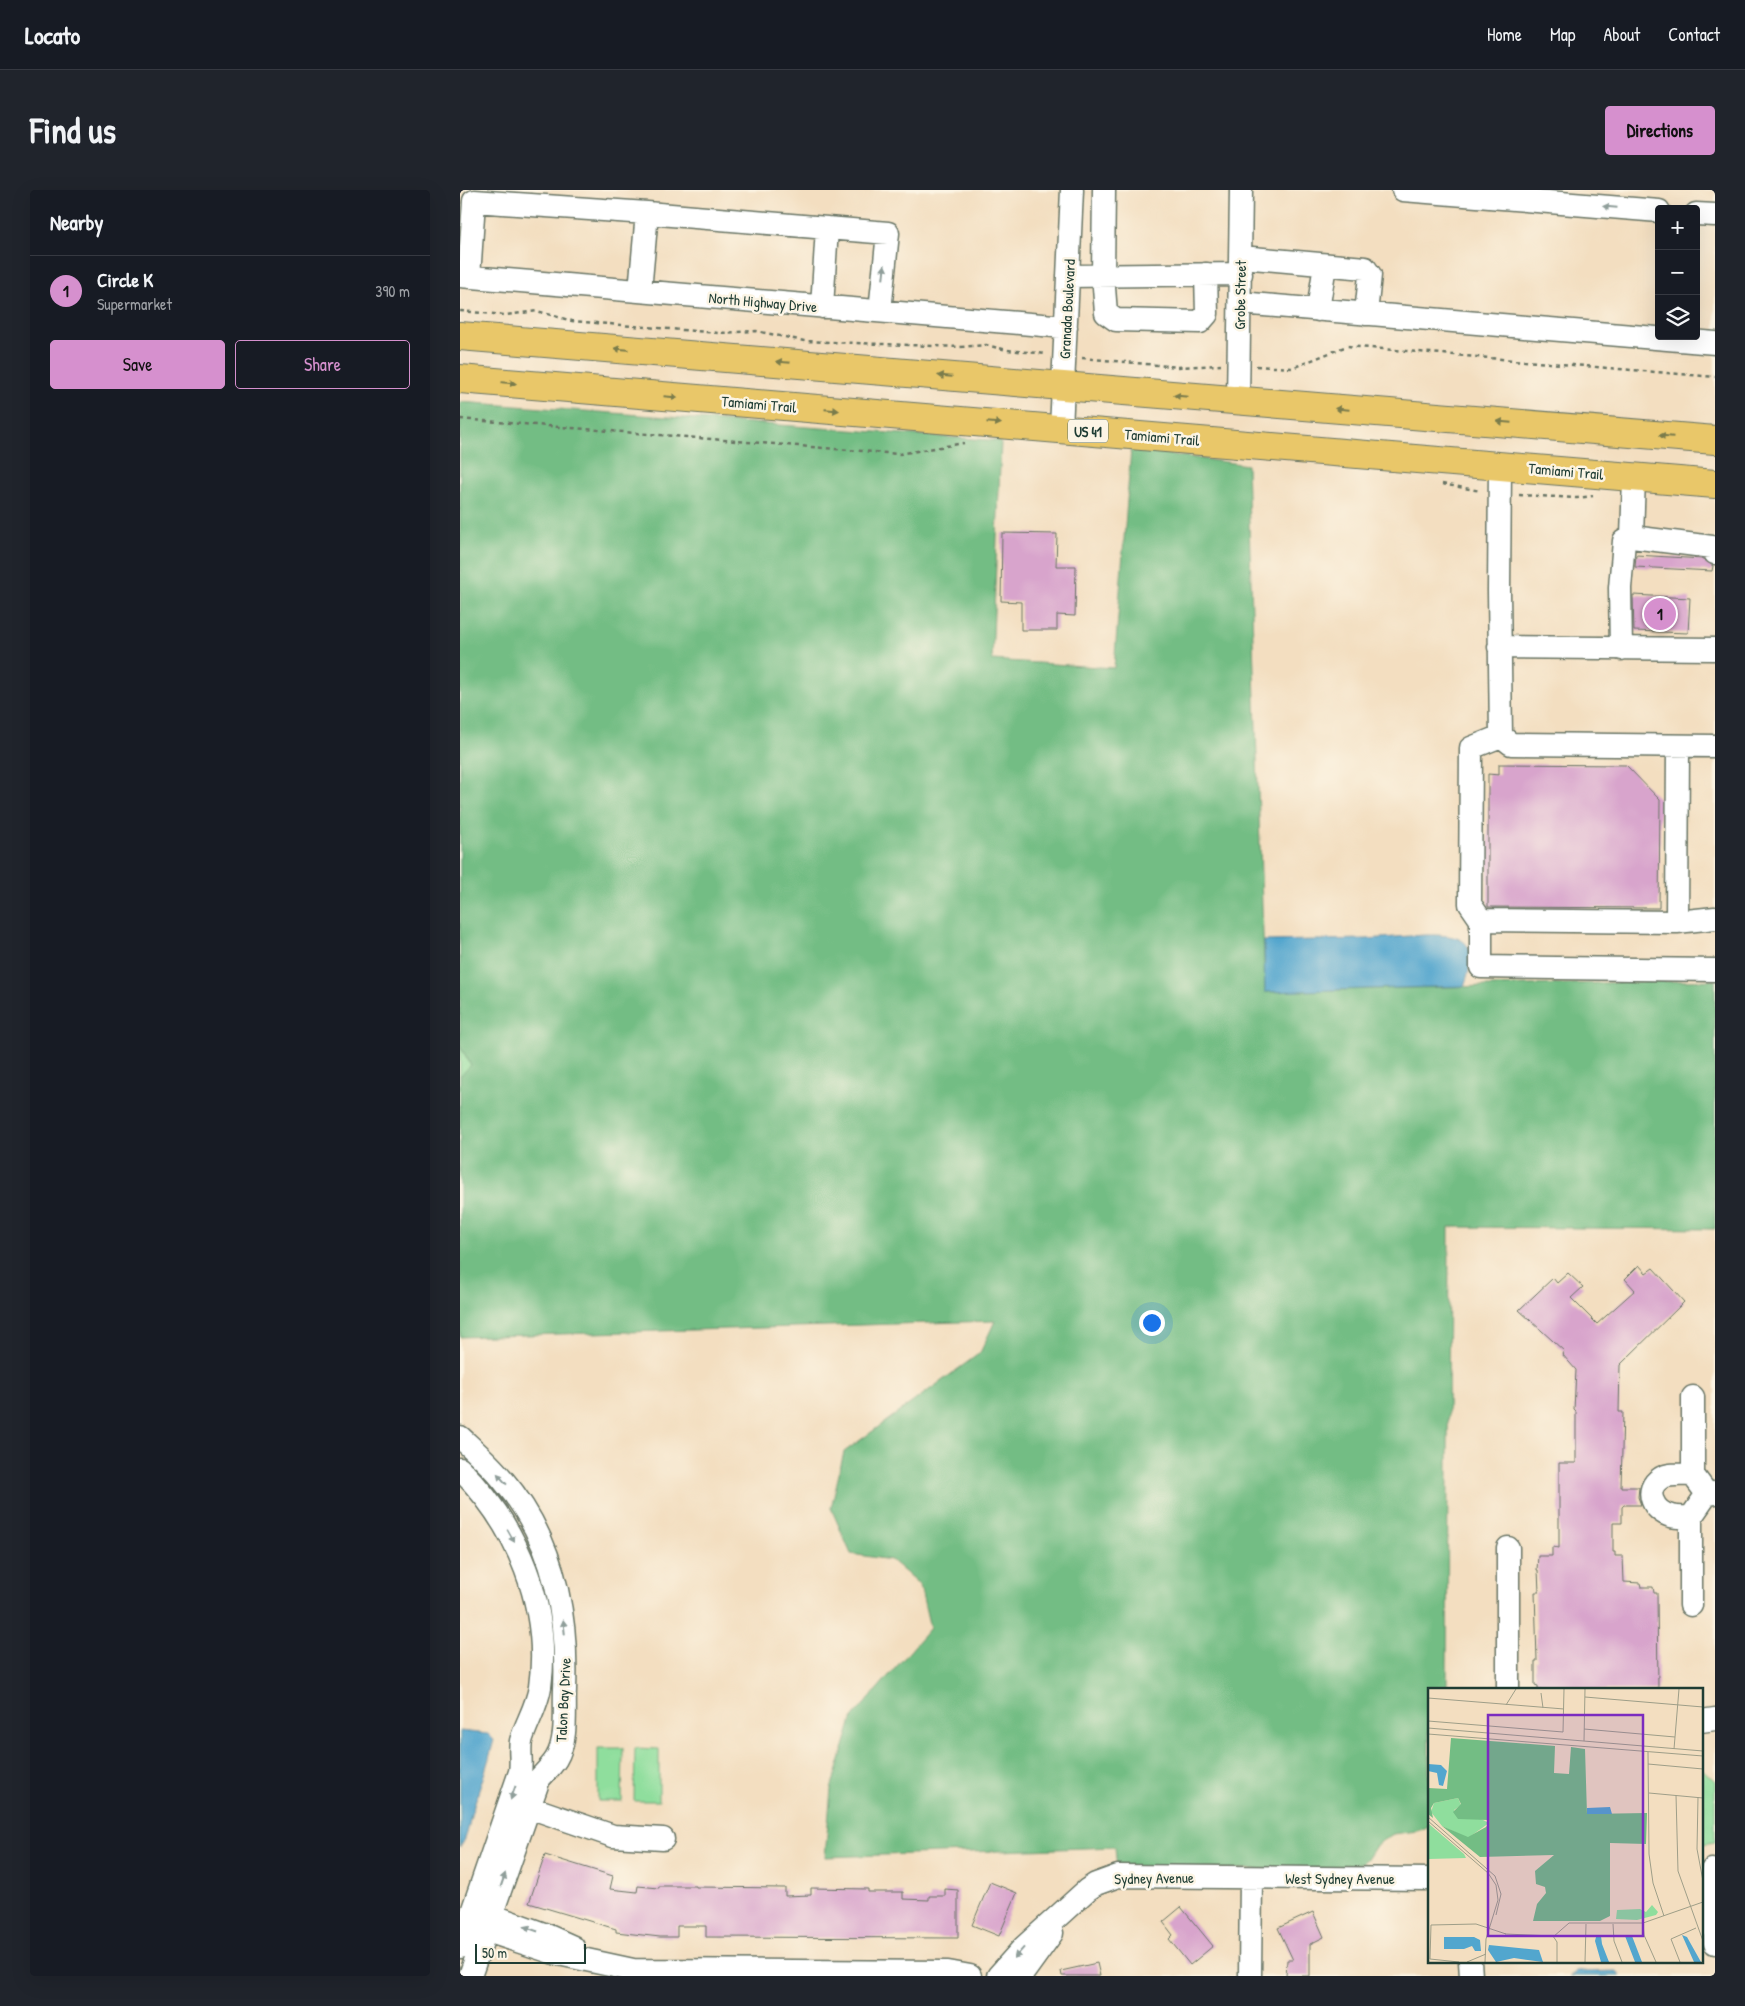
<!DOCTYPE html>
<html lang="en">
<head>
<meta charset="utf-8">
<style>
  body { margin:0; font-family:"Patrick Hand",sans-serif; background:#20242c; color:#f1f3f6 }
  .controls { position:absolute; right:15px; top:15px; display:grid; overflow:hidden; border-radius:5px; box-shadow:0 5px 20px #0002 }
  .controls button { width:45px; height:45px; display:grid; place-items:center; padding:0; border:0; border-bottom:1px solid #363941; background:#171b24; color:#f1f3f6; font:25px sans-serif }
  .scale { position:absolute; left:15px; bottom:12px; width:111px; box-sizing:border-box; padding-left:5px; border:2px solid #1f3d34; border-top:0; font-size:14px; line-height:18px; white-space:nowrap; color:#1f3d34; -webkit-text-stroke:4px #fcf5e5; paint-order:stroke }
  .you { position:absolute; left:691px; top:1132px; width:18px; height:18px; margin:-12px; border:4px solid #fff; border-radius:50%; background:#1a73e8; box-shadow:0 0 0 8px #1a73e833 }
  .badge { display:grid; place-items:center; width:32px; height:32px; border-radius:50%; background:#d690ce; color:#111; font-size:16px; font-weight:700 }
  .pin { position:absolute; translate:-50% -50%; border:2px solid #fff; box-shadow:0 1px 5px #0006 }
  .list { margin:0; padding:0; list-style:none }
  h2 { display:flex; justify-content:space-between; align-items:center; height:65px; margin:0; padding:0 20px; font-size:21px }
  h2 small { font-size:16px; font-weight:400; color:#9ea1a6 }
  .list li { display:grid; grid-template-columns:32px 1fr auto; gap:15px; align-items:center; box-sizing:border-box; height:70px; padding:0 20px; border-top:1px solid #363941 }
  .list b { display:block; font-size:19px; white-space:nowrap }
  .list p { margin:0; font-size:16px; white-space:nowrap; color:#9ea1a6 }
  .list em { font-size:16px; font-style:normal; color:#9ea1a6 }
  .actions { display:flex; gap:10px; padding:15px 20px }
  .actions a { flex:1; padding:11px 0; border:1px solid #d690ce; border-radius:5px; text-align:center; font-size:18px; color:#d690ce }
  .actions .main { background:#d690ce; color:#111 }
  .icon { flex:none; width:28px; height:28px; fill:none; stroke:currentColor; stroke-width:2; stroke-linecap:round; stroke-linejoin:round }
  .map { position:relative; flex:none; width:1255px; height:1786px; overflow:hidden; border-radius:5px }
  header { display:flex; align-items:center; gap:30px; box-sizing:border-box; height:70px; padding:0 25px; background:#171b24; border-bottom:1px solid #363941 }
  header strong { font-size:24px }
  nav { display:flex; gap:28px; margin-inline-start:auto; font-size:18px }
  .intro { display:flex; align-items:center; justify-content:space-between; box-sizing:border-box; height:120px; padding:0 30px }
  h1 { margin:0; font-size:35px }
  .button { padding:12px 22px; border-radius:5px; background:#d690ce; color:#111; font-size:18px; font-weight:700 }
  main { display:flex; gap:30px; padding:0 30px }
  aside { flex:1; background:#171b24; border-radius:5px; box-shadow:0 5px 20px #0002 }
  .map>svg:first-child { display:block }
  .green { fill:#8fde9d; stroke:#578e68 }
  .forest { fill:#73bd84; stroke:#497d5c }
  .water { fill:#52a6ce; stroke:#387281 }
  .building { fill:#d8a4cc }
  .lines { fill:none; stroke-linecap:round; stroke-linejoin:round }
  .minor-casing { stroke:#697565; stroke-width:25 }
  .major-casing { stroke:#697565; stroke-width:30 }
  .path { stroke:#697565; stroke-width:2.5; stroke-dasharray:4 4; stroke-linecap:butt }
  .minor { stroke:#fff; stroke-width:22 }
  .major { stroke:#e9c769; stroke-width:28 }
  .oneway { fill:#8f9e9a }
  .oneway2 { fill:#7a7b4c }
  .labels { text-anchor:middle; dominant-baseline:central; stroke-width:5; stroke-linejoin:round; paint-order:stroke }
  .shield { fill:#fcf5e5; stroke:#617469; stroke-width:1 }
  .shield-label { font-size:14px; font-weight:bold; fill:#1f3d34 }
  .street-label { font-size:15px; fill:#1f3d34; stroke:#fcf5e5 }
  .inset-road { fill:none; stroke:#9e9e88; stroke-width:1 }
  .view { fill:#7b2cbf; fill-opacity:0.15; stroke:#7b2cbf; stroke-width:2.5 }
  .inset-edge { fill:none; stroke:#1f3d34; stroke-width:2.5 }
</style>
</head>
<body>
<header>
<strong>Locato</strong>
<nav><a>Home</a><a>Map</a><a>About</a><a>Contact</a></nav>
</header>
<div class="intro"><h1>Find us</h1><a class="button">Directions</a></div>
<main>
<aside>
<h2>Nearby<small></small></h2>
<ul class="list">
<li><span class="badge">1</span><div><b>Circle K</b><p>Supermarket</p></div><em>390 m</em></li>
</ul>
<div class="actions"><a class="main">Save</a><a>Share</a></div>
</aside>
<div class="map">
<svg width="1255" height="1786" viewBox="0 0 1255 1786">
  <rect width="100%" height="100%" fill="#fcf5e5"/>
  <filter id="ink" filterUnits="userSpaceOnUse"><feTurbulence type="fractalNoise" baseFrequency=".02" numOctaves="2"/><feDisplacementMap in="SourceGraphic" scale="10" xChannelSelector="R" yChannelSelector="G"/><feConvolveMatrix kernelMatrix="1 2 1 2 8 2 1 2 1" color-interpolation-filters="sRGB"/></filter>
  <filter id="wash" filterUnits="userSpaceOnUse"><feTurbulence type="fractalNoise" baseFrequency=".0096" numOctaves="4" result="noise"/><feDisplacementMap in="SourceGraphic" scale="20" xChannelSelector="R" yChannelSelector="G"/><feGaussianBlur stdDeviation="1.12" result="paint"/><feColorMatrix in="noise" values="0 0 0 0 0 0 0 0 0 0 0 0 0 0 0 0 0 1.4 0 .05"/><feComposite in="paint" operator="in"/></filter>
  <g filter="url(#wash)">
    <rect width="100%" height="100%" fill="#f3dec0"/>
    <path class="green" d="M0 856 11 875 0 886Z
      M138 1558H163L162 1611H138Z
      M175 1558 199 1559V1611H174Z
      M1241 1578 1255 1591V1652L1241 1654Z"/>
    <path class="forest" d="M0 212 541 251 532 470 654 478 671 259 787 275 805 802 1255 790V1039L989 1037 987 1500H969V1636L957 1641 933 1644 917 1654 908 1668 892 1680 657 1678 655 1657 365 1667 371 1599 393 1527 470 1438 460 1395 431 1370 391 1364 371 1318 384 1262 520 1163 535 1131 0 1147V886L11 875 0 856Z"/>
    <path class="water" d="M965 745C1007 744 1020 753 1004 796L805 802 804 751 906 749Z
      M0 1541 28 1544 34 1550C28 1574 20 1597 12 1621 9 1632 8 1648 0 1657Z
      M1157 1781 1161 1786H1110L1116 1782Z"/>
    <g id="blocks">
      <path class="building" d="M542 343 597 344 596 376H616L615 426 597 425V440H561V412L541 411Z
        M1176 365 1243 369 1253 376 1252 381 1175 377Z
        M1173 405 1230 408 1228 443 1174 441Z
        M1039 574 1166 575 1200 610 1199 718 1028 717V584L1039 585Z
        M1179 1075 1186 1083 1193 1078 1224 1112 1160 1175 1159 1222H1163L1161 1297H1179L1178 1307 1181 1315H1164L1162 1317V1333H1153V1362H1155V1366H1163L1164 1392 1180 1393 1181 1397H1193L1194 1403H1197L1198 1500H1078V1496L1075 1495V1471H1077L1075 1402H1079L1078 1380H1077L1078 1366H1092V1357L1099 1358V1273H1116V1222L1114 1220 1116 1180 1102 1164 1104 1161 1059 1120 1093 1088 1097 1093 1108 1083 1123 1097 1111 1108 1137 1134 1175 1100 1165 1089Z
        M85 1665 153 1686 150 1699 177 1702 178 1696 199 1698V1696H236V1697L325 1698V1706L351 1705V1698L408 1699V1702H443V1709L469 1710V1706H485V1699L498 1700V1748L246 1747V1736H217V1747H200L156 1742V1739L69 1713Z
        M530 1692 557 1703 539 1746 512 1735Z
        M721 1717 753 1756 730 1775 709 1749 713 1745 703 1732Z
        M853 1722 864 1747 850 1754V1786H826L827 1770H833L818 1738Z
        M637 1773 640 1786H602L601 1781Z"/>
    </g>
  </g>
  <g filter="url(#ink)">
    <use href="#blocks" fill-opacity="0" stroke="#697565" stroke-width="1"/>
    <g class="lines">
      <g class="minor-casing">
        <path id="minor" d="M644 0 643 85 646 123 656 130 740 132 747 124 746 84
          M943 0 1199 21
          M187 23 367 38 362 117
          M1236 24 1255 25
          M367 38 428 43 420 121
          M781 67 905 78 910 85 906 124
          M0 86 606 137
          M608 86 781 84
          M9 87 14 11 187 23 180 101
          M780 113 1255 153
          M858 120 865 75
          M778 211 781 0
          M601 239 612 0
          M1040 276 1039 401 1041 546 1011 558 1010 714 1021 730 1217 732 1255 728
          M1172 347 1252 357 1255 363
          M1039 457 1255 459
          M1161 459 1160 398 1164 351 1172 347 1174 287
          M1041 546 1051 554 1255 556
          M1021 730V777L1255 780
          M1217 732 1218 556
          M1233 1207V1285L1247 1304 1255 1303
          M0 1247C15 1261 30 1274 43 1290 93 1348 108 1424 105 1499 104 1521 108 1549 96 1569 91 1577 84 1583 79 1589L10 1786
          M0 1279C57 1335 91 1417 80 1497 77 1517 66 1533 61 1551 59 1561 62 1571 60 1582L0 1757
          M1231 1327C1225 1327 1218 1328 1211 1326 1194 1322 1182 1300 1201 1288 1210 1283 1223 1285 1233 1285
          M1048 1358V1500
          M1231 1415V1327L1247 1304
          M1241 1531 1255 1529
          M69 1617 153 1646 203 1649
          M1252 1680 1255 1753
          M17 1720 84 1744 113 1757
          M0 1732 94 1763 173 1780 488 1782 510 1786
          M1010 1772 1011 1786
          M538 1786 563 1758 627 1700 636 1694 658 1686 969 1689
          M561 1786 592 1743
          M790 1786 791 1688"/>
      </g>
      <g class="major-casing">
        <path id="major" d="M0 146 1255 250
          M0 189 1255 294"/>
      </g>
      <path class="path" d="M0 121 45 125 77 121 112 131 259 143 296 141 344 151 500 157 526 155 547 160 587 164
        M622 168 718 177 761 175
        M796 176 832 178 887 156 1255 187
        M0 229 439 264 504 253
        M982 294 1021 301
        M1059 305 1117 308 1133 306"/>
      <use href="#minor" class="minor"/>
      <use href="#major" class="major"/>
    </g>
    <defs><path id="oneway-solid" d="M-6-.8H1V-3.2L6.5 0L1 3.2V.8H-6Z" transform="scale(1.25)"/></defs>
    <g class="oneway">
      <use href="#oneway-solid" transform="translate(1150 17) rotate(-175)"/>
      <use href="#oneway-solid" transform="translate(424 82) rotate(-84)"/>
      <use href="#oneway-solid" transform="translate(42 1289) rotate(-131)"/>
      <use href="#oneway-solid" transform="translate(51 1346) rotate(61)"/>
      <use href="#oneway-solid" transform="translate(104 1437) rotate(-96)"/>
      <use href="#oneway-solid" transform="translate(53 1603) rotate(110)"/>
      <use href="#oneway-solid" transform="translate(43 1690) rotate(-71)"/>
      <use href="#oneway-solid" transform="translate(71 1739) rotate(-161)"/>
      <use href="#oneway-solid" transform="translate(559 1763) rotate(132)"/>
    </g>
    <g class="oneway2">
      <use href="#oneway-solid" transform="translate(161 159) rotate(-175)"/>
      <use href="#oneway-solid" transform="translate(323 172) rotate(-175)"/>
      <use href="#oneway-solid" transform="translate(485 186) rotate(-175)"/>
      <use href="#oneway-solid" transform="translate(49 193) rotate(5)"/>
      <use href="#oneway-solid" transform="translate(721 206) rotate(-175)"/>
      <use href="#oneway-solid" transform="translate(211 207) rotate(5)"/>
      <use href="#oneway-solid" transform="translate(882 219) rotate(-175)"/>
      <use href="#oneway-solid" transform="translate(372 220) rotate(5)"/>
      <use href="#oneway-solid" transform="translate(1044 232) rotate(-175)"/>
      <use href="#oneway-solid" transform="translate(534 233) rotate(5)"/>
      <use href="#oneway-solid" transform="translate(1206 246) rotate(-175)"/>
    </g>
  </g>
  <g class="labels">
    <rect class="shield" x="608" y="229.5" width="40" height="23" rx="4"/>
    <g class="shield-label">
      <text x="628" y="241">US 41</text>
    </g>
    <g class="street-label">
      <text transform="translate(780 105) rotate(-89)">Grobe Street</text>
      <text transform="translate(303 112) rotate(5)">North Highway Drive</text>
      <text transform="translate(607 119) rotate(-87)">Granada Boulevard</text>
      <text transform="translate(299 214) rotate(5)">Tamiami Trail</text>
      <text transform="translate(702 247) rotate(5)">Tamiami Trail</text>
      <text transform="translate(1106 281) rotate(5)">Tamiami Trail</text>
      <text transform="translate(103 1510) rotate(-87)">Talon Bay Drive</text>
      <text transform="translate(694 1688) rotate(-1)">Sydney Avenue</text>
      <text x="880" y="1688">West Sydney Avenue</text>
    </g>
  </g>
  <g transform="translate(968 1498)">
    <rect width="275" height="275" fill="#f3dec0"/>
    <path d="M30 110 33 117 26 122 32 131H53L61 135 40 150 14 138 3 124 6 115ZM1 136 36 166 38 170 0 171ZM224 217 230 224 228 227 209 232 188 231 189 222 212 221 218 224Z" fill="#8fde9d"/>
    <path d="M23 50 127 58 126 85 141 86 143 59 157 61 159 126 219 125 218 156 182 155V228L172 233H105L109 216 118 205 117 199 108 196 107 183 126 167 52 169 14 138 40 149 58 139 61 135 60 132 30 131 25 124 33 116 30 110 6 115 3 120 5 130 0 126V100L19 101Z" fill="#73bd84"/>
    <path d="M0 76 13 77 19 83 15 98 11 97 9 85 0 83ZM182 119 184 126H159V120ZM254 247 259 249 273 274H266ZM173 248 174 256 181 274H173L167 253 168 249ZM197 248H204L214 274H207ZM16 249H46L52 252 53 263H47L44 258 36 261H16ZM61 257 111 262 115 274 86 270 68 274 60 262Z" fill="#52a6ce"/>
    <path class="inset-road" d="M113 5 115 20M157 9 275 19M0 10 136 21M78 17 88 1M0 33 135 44M0 40 275 63M156 41 247 49M135 44 136 1M0 46 275 68M156 53 157 1M246 61 251 1M220 64 221 166 225 195 236 228M220 76 275 81M221 105 275 110M248 107 250 183 275 253M270 109 269 161 275 193M0 129 67 188 73 206 68 227M0 133 60 185 68 197 70 212 58 251 57 274M215 235 216 247 228 274M185 236 186 253 194 274M77 246 125 248 129 254V274M125 249 141 235H215L275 214M31 274 2 271 3 237 48 236 78 246M39 274 58 266M157 274 158 236M252 274 243 251 268 240"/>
    <path class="view" d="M60 27H215V248H60Z"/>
    <rect width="275" height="275" class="inset-edge"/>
  </g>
</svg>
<div class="controls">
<button>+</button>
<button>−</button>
<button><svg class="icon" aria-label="layers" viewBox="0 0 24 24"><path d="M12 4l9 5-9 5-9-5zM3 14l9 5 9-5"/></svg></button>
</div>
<div class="scale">50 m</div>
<div class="you"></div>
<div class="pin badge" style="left:1200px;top:424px">1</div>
</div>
</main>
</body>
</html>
